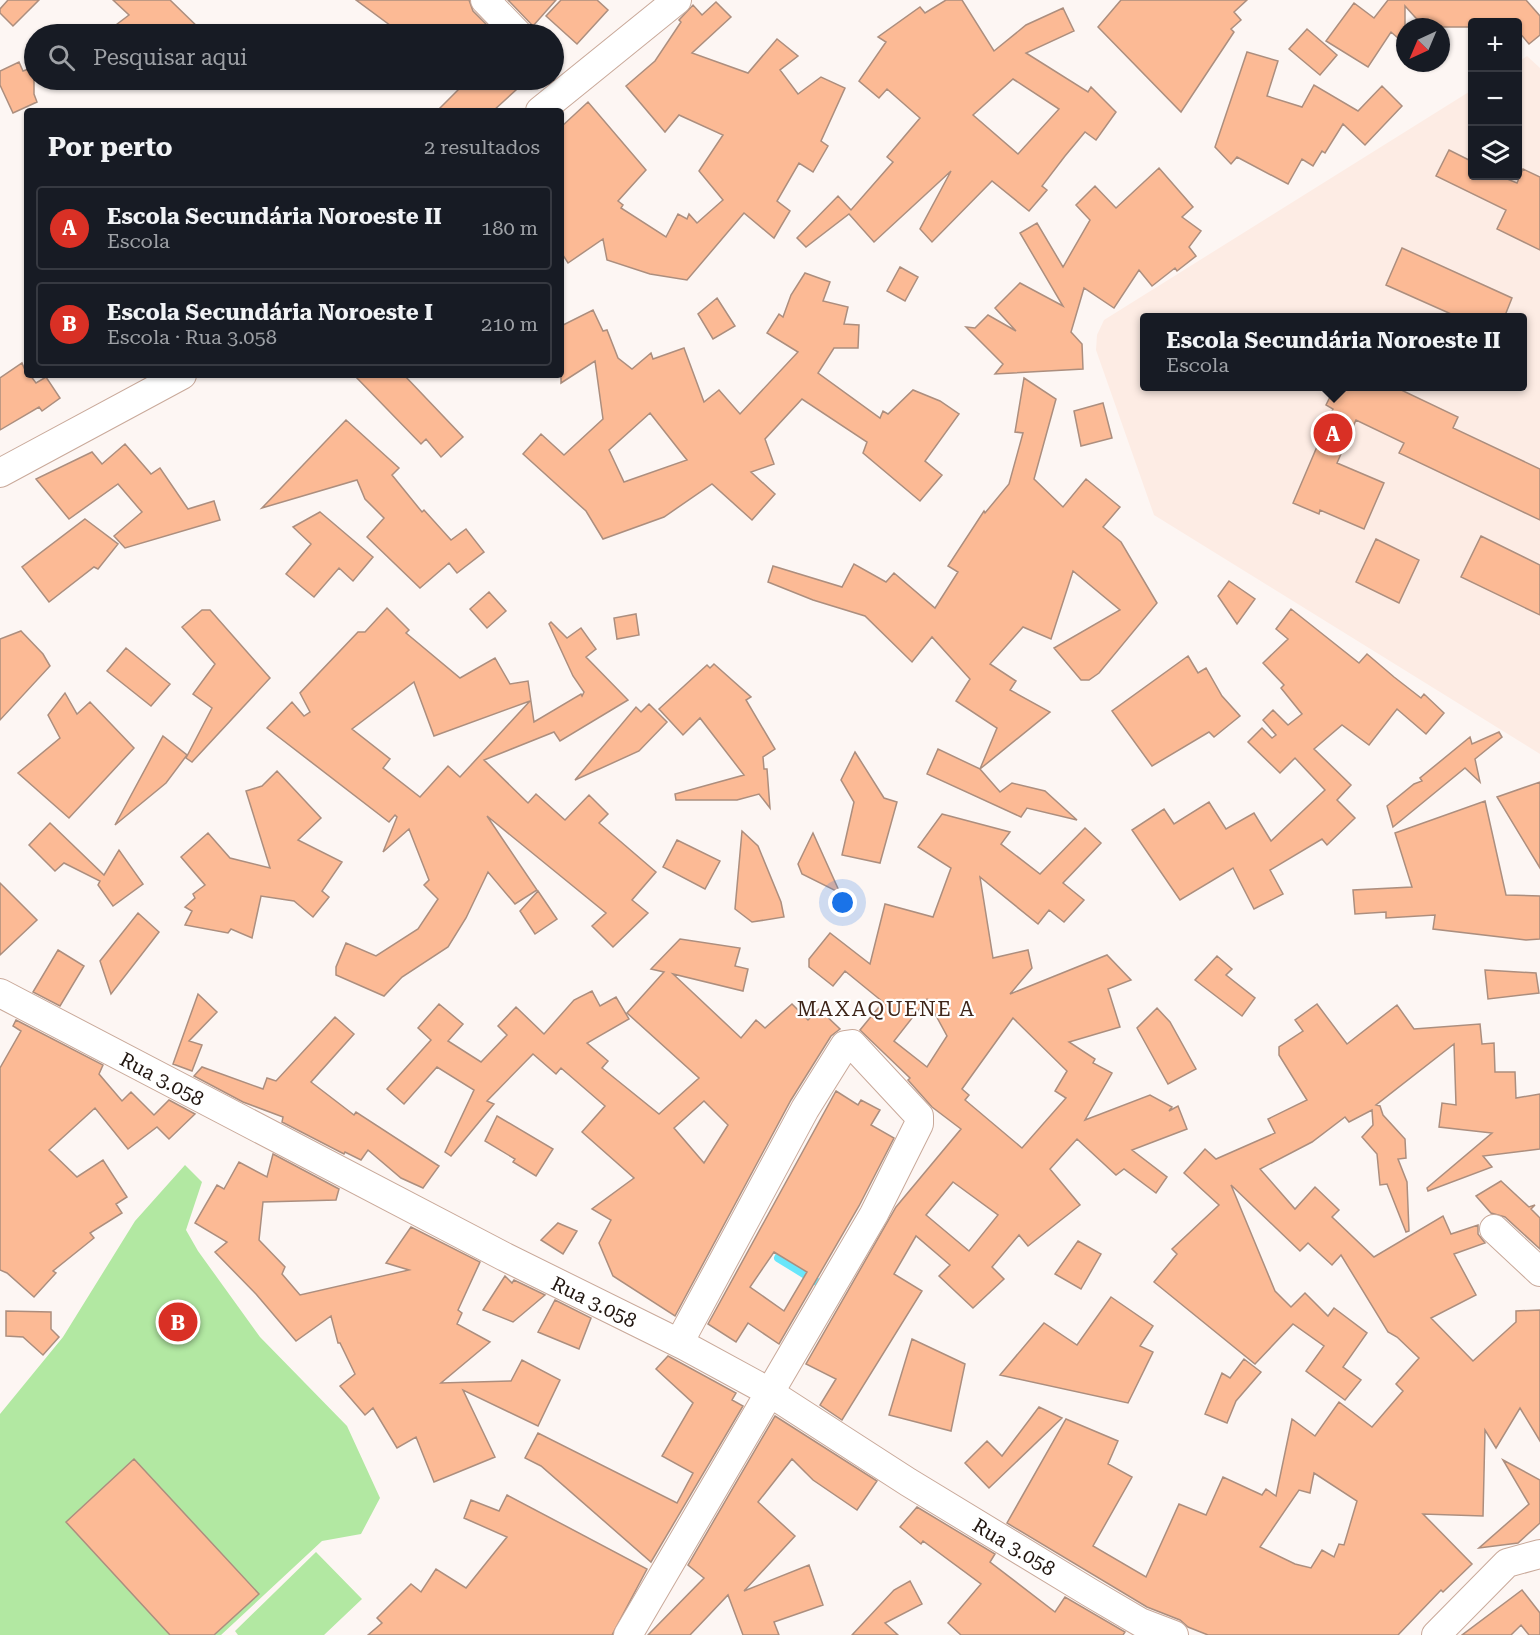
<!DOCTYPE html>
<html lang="pt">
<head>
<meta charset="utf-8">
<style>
  body { margin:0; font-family:"Roboto Serif",serif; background:#242831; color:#f1f3f6 }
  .controls { position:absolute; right:18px; top:18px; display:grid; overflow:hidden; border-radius:6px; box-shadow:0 2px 4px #0004 }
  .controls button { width:54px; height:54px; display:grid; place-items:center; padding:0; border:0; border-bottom:2px solid #363941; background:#171b24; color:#f1f3f6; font:30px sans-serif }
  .compass { position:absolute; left:1396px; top:18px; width:54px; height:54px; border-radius:50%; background:#171b24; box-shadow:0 2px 4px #0004; rotate:224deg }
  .you { position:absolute; left:843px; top:903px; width:21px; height:21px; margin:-15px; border:4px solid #fff; border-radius:50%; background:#1a73e8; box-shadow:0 0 0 9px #1a73e833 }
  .badge { display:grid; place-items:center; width:39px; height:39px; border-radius:50%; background:#d93025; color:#fff; font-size:20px; font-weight:700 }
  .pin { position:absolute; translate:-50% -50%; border:3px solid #fff; box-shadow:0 2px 6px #0006 }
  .popup { position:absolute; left:1140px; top:313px; width:387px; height:78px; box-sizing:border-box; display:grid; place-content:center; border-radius:6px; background:#171b24; filter:drop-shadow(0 2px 4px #0005); font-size:20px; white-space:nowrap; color:#9ea1a6 }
  .popup b { font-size:22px; color:#f1f3f6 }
  .popup::after { content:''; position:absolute; left:50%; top:100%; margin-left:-12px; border:12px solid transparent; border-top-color:#171b24 }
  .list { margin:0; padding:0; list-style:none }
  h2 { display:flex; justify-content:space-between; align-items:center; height:78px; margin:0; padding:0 24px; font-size:26px }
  h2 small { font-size:20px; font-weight:400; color:#9ea1a6 }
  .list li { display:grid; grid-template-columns:39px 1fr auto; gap:18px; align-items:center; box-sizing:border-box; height:84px; margin:0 12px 12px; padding:0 12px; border:2px solid #363941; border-radius:6px }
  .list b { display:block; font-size:22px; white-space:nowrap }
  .list p { margin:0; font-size:20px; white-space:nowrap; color:#9ea1a6 }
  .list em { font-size:20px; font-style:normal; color:#9ea1a6 }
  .icon { flex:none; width:33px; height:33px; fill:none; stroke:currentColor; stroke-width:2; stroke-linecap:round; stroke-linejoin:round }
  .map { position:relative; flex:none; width:1540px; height:1635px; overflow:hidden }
  .search { position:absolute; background:#171b24; box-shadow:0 2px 4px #0004; left:24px; top:24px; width:540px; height:66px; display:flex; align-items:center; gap:15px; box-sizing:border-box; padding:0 21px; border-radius:33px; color:#9ea1a6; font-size:22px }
  .panel { position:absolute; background:#171b24; box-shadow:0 2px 4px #0004; left:24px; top:108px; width:540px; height:270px; border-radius:6px }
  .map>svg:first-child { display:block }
  .built { fill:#fdece4; fill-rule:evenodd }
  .green { fill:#b2e8a2 }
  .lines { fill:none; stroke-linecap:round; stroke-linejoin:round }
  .stream { stroke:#69e6fa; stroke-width:8 }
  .building { fill:#fcba95; stroke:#ac8e7e; stroke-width:1.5; fill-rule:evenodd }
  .minor-casing { stroke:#c9a99a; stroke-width:30 }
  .minor { stroke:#fff; stroke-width:28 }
  .labels { text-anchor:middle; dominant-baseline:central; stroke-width:4.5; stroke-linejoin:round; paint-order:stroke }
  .street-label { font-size:20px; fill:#211610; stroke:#fff }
  .neighbourhood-label { font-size:21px; letter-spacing:1.5px; fill:#3f261a; stroke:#fff }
</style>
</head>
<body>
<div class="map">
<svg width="1540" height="1635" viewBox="0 0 1540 1635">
  <rect width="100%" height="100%" fill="#fdf6f3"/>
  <path class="built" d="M1527 56 1540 68V754L1154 515 1096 350 1097 335 1104 320 1472 90V176H1518V62ZM1144 318H1522V386H1144Z"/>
  <path class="green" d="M185 1165 202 1182 186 1230 198 1251 260 1337 347 1426 380 1498 361 1534 322 1541 221 1635H0V1414L63 1337 135 1221Z
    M316 1552 362 1599 324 1635H238L235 1631Z"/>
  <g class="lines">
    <path class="stream" d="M784 1246 778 1258 825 1287"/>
  </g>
  <path class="building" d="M8 0H39L13 26 0 13V9Z
    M113 0H170L205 34H104L129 15Z
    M356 0H469L473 11 490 28 484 34H402Z
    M508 0H556L533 26Z
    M561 0H597L608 10 577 44 546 16Z
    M946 0H962L994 51 1026 25 1063 8 1074 31 1026 53 1088 92 1091 87 1116 112 1096 140 1085 132 1065 156 1042 186 1047 190 1029 211 992 181 932 242 920 229 951 171 874 242 849 214 806 247 797 238 838 196 851 210 893 162 887 157 920 118 887 89 879 98 859 81 886 42 878 37 920 7 925 13ZM1013 79 1059 109 1018 154 973 115Z
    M1121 0H1247L1234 12 1241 20 1231 29 1234 32 1181 112 1098 27Z
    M1388 0H1526L1540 16V35L1529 44 1518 31V22H1473V27H1424L1405 6V44L1391 32 1368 67 1326 41 1354 3 1374 18Z
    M716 2 731 17 692 53 748 73 777 39 798 56 780 70 798 94 821 77 845 88 821 141 828 146 813 172 799 163 777 201 790 211 774 238 744 213 687 280 650 274 607 260 603 239 568 263 561 252V127L588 102 646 170 618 201 623 205 621 208 666 237 678 214 687 219 689 214 697 223 723 200 699 171 723 135 679 115 665 132 626 86 655 61 681 22 679 20 693 5 702 15Z
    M1307 29 1337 55 1320 75 1289 49Z
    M1247 52 1278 61 1267 96 1302 107 1314 85 1358 111 1382 86 1402 106 1365 145 1343 124 1325 153 1322 151 1313 166 1302 159 1288 184 1237 157 1231 164 1215 147Z
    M19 62 23 71 34 67V94L37 102 13 113 0 85V71Z
    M468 80H527L493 111H437Z
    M1449 150 1473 162V176H1500L1517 183 1523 169 1540 177V250L1497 229 1506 210 1436 176Z
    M1159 168 1193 207 1182 217 1201 231 1189 247 1196 256 1177 271 1175 268 1152 286 1139 270 1114 308 1084 288 1071 332 1082 344 1083 369 995 374 1003 364 966 327 975 328 988 315 1016 331 995 308 1020 283 1063 306 1020 233 1037 223 1063 267 1090 220 1076 205 1095 186 1116 208Z
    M1402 248 1512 298 1504 318H1460L1386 285Z
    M900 267 918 277 905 301 887 291Z
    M805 273 830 282 823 301 848 307 844 324 859 325 858 348H834L818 373 880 418 883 411 888 414 913 390 940 401 959 414 925 461 942 475 920 501 863 453 867 442 802 399 765 439 774 464 751 472 775 494 752 520 712 484 664 517 603 539 586 511 523 454 541 434 564 455 603 419 595 361 561 383V326L593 310 603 331 607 330 618 358 632 369 651 353 653 359 684 348 704 402 719 390 740 414 798 352 767 333 779 314 783 317 791 295ZM650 413 687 460 624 482 609 450Z
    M717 298 735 326 713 339 698 314Z
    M22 363 27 375H30L36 383 46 377 60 398 42 411 39 407 0 430V378Z
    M354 375H404L463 437 441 457 426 439 421 444Z
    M1024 378 1056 399 1034 479 1063 507 1086 479 1120 507 1103 527 1121 542 1157 603 1099 673 1089 680H1081L1054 648 1120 610 1073 571 1051 639 1023 627 990 664 1016 681 1010 690 1050 712 980 769 1000 792 1012 783 1045 791 1077 820 1027 808 1021 817 927 774 938 749 980 769 997 728 956 701 970 679 932 637 912 662 865 616 813 600 768 582 773 566 842 587 854 564 886 582 894 573 935 608 958 572 948 566 984 511 985 513 1009 484 1023 433 1015 432Z
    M1335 387H1395L1458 417 1453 428 1540 469V520L1399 453 1404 443 1356 420 1337 463 1384 483 1364 529 1320 510 1319 514 1293 503 1333 409 1326 405Z
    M1103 403 1112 438 1081 446 1074 411Z
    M346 420 399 468 392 475 422 512 424 510 451 540 466 529 484 552 457 573 449 563 420 588 367 537 384 518 365 499 357 480 262 508Z
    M125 444 151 474 160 468 188 509 214 501 220 520 125 548 114 536 142 512 118 484 69 519 36 479 92 452 102 464Z
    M320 512 373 557 353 581 339 568 314 597 286 574 311 544 293 527Z
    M85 519 118 544 98 569 94 567 49 602 22 567Z
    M1481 536 1540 565V615L1461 577Z
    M1376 539 1419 560 1399 603 1356 582Z
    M1229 581 1255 599 1237 624 1218 596Z
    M489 592 506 611 487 628 470 609Z
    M387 608 409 630 406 633 460 678 495 658 510 684 528 681 534 722 581 694 582 696 584 692 573 676 549 624 551 622 567 638 581 628 596 649 586 657 628 700 560 741 554 732 484 760 528 803 536 794 565 820 589 795 608 814 599 823 656 872 632 900 648 913 613 947 592 926 606 913 487 816 537 890 515 904 488 872 466 918 448 947 402 977 384 996 336 975V967L346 943 376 956 418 929 438 899 424 885 429 880 409 829 383 852 397 817 395 815 389 822 267 728 292 702 304 716 310 712 300 693 358 632H365ZM414 682 434 736 530 701 460 777 448 766 420 797 383 768 390 759 352 729Z
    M1291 609 1359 663 1367 654 1394 677 1421 698 1424 694 1444 713 1426 734 1397 709 1369 745 1342 725 1314 749 1351 785 1337 800 1355 818 1327 845 1322 839 1270 870 1283 894 1254 909 1233 868 1180 900 1132 830 1164 809 1174 824 1209 802 1226 829 1254 813 1271 841 1325 790 1295 758 1280 773 1248 742 1262 728 1272 738 1276 735 1263 720 1273 710 1288 725 1302 714 1281 688 1284 685 1263 663 1288 639 1276 629Z
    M202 610H210L270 678 192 762 186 758 212 708 193 694 215 664 182 627Z
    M636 614 639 635 617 639 614 618Z
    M21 631 43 654 50 666 0 720V639Z
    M126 648 170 684 151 706 107 671Z
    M1188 656 1198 673 1206 668 1222 696 1240 716 1214 737 1209 732 1152 766 1112 711Z
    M714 664 751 697 746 700 775 749 763 757 764 769H767L770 808 759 794 737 800H676L675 794 744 775 700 718 683 735 659 709 707 665 710 668Z
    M65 693 77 714 90 702 134 748 69 818 18 773 60 738 48 715Z
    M649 704 667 722 639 751 575 780 636 707 641 712Z
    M1499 732 1502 737 1475 759 1480 782 1465 768 1393 827 1387 806 1414 784 1422 781 1420 778 1470 737 1472 744Z
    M163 736 187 755 166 783 115 825Z
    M855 752 884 798 897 802 880 863 842 855 854 802 841 780Z
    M277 771 321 818 298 840 342 862 322 891 329 897 313 917 294 901 261 896 252 938 231 929 228 933 185 925 192 911 185 907 195 898 193 894 205 885 181 857 208 833 230 858 270 868 246 791 262 786Z
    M1540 782V868L1497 797Z
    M1485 801 1506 895 1540 896V939L1526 940 1433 929 1435 915 1386 918V912L1355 914 1353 890 1412 887 1395 833Z
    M942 814 1010 832 1001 844 1040 874 1085 828 1101 843 1063 883 1084 900 1064 922 1049 910 1038 924 980 877 993 958 1028 950 1032 968 1010 994 1107 955 1131 980 1108 989 1120 1027 1069 1042 1095 1059 1093 1063 1112 1073 1085 1120 1150 1095 1172 1107 1169 1111 1178 1106 1187 1129 1132 1150 1167 1177 1156 1193 1124 1169 1116 1175 1077 1139 1050 1169 1080 1205 1028 1246 1019 1235 992 1267 1004 1279 973 1308 939 1276 950 1265 916 1236 894 1274 922 1291 842 1420 820 1405 836 1379 806 1364 896 1207 961 1129 932 1107 908 1080 910 1078 860 1030 883 1002 845 971 833 986 809 967V959L830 933 870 964 885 904 933 917 951 868 918 847ZM927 999 947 1036 927 1067 894 1041ZM1013 1018 1067 1071 1055 1091 1066 1098 1022 1148 965 1100 969 1095 962 1089ZM953 1182 998 1215 969 1251 926 1215Z
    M50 823 104 875 119 850 143 884 113 906 98 885 100 881 64 863 55 871 29 845Z
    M742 831 758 846 781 902 784 917 752 922 735 909Z
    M813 833 840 893 802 874 798 864Z
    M677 840 720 861 705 889 663 867Z
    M0 883 37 920 0 955Z
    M538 891 557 919 535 934 520 911Z
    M138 913 159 932 111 994 100 961Z
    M680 939 740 948 735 966 748 969 743 991 673 974 741 1038 756 1020 765 1028 792 1004 808 1020 819 1009 840 1029 831 1036 791 1100 675 1316 613 1276 599 1243 611 1220 592 1209 634 1178 582 1132 605 1106 561 1068 556 1074 533 1054 487 1101 494 1104 451 1156 445 1152 474 1090 437 1067 404 1104 387 1089 431 1040 418 1028 439 1004 463 1024 448 1041 481 1062 507 1035 498 1026 516 1007 544 1034 574 1000 592 991 600 1006 616 997 629 1019 587 1043 608 1061 602 1068 659 1114 699 1078 627 1013 664 972 651 969ZM704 1101 728 1125 704 1163 674 1128Z
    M58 950 84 966 60 1006 33 992Z
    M1217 956 1232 969 1226 975 1255 998 1242 1016 1195 980Z
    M1485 970 1536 973 1539 993 1488 999Z
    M198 994 217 1012 189 1041 202 1045 192 1071 173 1064Z
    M1317 1004 1347 1044 1397 1005 1414 1029 1480 1024 1482 1044 1494 1043 1495 1072H1515L1516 1098 1540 1094V1149L1483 1156 1492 1167 1428 1191 1427 1188 1492 1133 1439 1127 1442 1103 1456 1105 1454 1044 1376 1105 1380 1106 1383 1115 1405 1139 1406 1158 1398 1159 1407 1182 1409 1231 1406 1232 1387 1184 1380 1185 1377 1154 1362 1137 1373 1125 1372 1110 1349 1122 1345 1117 1312 1142 1260 1169 1295 1209 1315 1187 1339 1210 1332 1217 1374 1257 1443 1216 1451 1234 1478 1225V1234L1485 1243 1454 1254 1476 1295 1431 1318 1473 1361 1516 1322V1311L1540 1310V1441L1520 1408 1496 1448 1485 1430 1483 1516 1423 1514 1472 1564 1443 1592 1441 1590 1398 1635H1208L1188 1627 1180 1620 1147 1607 1007 1523 1066 1419 1118 1441 1108 1464 1132 1477 1093 1546 1146 1577 1179 1504 1206 1515 1223 1477 1262 1495 1266 1489 1276 1496 1292 1419 1315 1436 1339 1402 1372 1427 1403 1391 1396 1384 1419 1358 1397 1337 1388 1332 1341 1255 1332 1265 1308 1243 1300 1251 1231 1185 1275 1291 1291 1307 1305 1293 1328 1316 1334 1308 1367 1333 1343 1367 1361 1380 1345 1400 1306 1371 1324 1346 1293 1324 1255 1364 1154 1282 1177 1254 1172 1249 1219 1205 1184 1173 1205 1149 1216 1159 1275 1133 1268 1119 1307 1100 1279 1055V1047L1303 1031 1295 1020ZM1314 1473 1357 1501 1344 1545 1339 1544 1334 1557 1322 1550 1311 1568 1295 1564 1260 1547 1299 1490 1310 1493Z
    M1157 1008 1170 1022 1196 1069 1168 1084 1137 1028Z
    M335 1017 354 1034 311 1082 354 1115 356 1112 439 1166 423 1188 401 1178 368 1150 361 1160 345 1152 344 1154 282 1122 283 1117 243 1102 194 1076 202 1067 263 1089 267 1078 276 1081Z
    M16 1020 103 1065 99 1074 122 1101 131 1092 154 1115 169 1100 195 1114 169 1139 157 1127 128 1149 95 1108 49 1150 77 1177 103 1160 127 1197 116 1204 122 1213 90 1233 94 1238 53 1271 56 1273 34 1297 7 1273 0 1270V1068L21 1031 13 1026Z
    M836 1091 858 1105 861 1100 880 1110 871 1125 894 1138 859 1206 779 1344 748 1323 736 1342 708 1324ZM774 1252 807 1272 784 1311 750 1287Z
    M497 1116 553 1149 536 1176 513 1162 515 1159 485 1141Z
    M273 1154 339 1189 336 1200 263 1202 259 1240 285 1267 282 1274 300 1295 409 1270 386 1263 411 1227 480 1262 458 1310 462 1313 457 1324 490 1342 441 1383 511 1381 522 1360 560 1380 538 1426 463 1390 495 1457 434 1482 416 1437 397 1448 373 1408 365 1415 340 1386 355 1374 340 1343H338L331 1316 296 1341 256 1294 215 1252 227 1242 195 1223 217 1185 224 1189 239 1162 267 1177Z
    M1501 1181 1529 1207 1535 1205 1531 1209 1540 1218V1249L1505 1217 1491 1213 1476 1196Z
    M558 1223 577 1231 563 1254 541 1240Z
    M1078 1241 1101 1254 1081 1289 1055 1274Z
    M505 1276 512 1283 514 1280 545 1295 513 1322 483 1310Z
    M1111 1297 1153 1326 1140 1346 1153 1352 1128 1403 1000 1375 1044 1323 1077 1345Z
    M555 1300 591 1318 579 1349 538 1332Z
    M6 1311 51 1312V1329L59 1337 43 1355 23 1337 6 1336Z
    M912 1339 965 1364 951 1431 889 1415Z
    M668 1356 736 1393 732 1400 743 1406 651 1562 541 1466 525 1458 538 1433 677 1503 693 1473 662 1456 693 1403 656 1369Z
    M1244 1359 1261 1372 1236 1401 1227 1423 1205 1414 1222 1373 1230 1378Z
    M1039 1407 1062 1418 989 1488 965 1463 987 1441 1002 1456Z
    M775 1416 877 1481 857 1510 813 1480 792 1459 758 1502 795 1536 744 1591 809 1565 823 1605 774 1622 779 1635H743L728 1595 690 1635H648L704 1578 688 1565Z
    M134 1459 259 1594 214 1635H170L66 1522Z
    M1503 1460 1540 1480V1523L1518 1543 1479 1548 1529 1504Z
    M507 1495 647 1569 612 1635H368L382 1623 377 1618 411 1584 421 1592 436 1569 466 1588 507 1537 464 1518 471 1500 499 1511Z
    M917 1507 995 1554 990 1562 1055 1612 1065 1597 1125 1632 1123 1635H961L948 1623 981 1584 923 1541 921 1544 900 1527Z
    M910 1581 922 1604 885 1623 898 1635H852L894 1590Z
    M1522 1590 1540 1613V1635H1529L1521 1625 1511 1635H1462Z"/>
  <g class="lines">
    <g class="minor-casing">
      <path id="minor" d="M485 0 518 34
        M540 111 677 0
        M0 473 182 375
        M0 993 505 1257 685 1346 764 1389 908 1482 1089 1592 1140 1622 1174 1635
        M1494 1229 1540 1272
        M628 1635 874 1214 919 1124V1116L852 1044 845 1045 805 1109 679 1343
        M1436 1635 1507 1563 1540 1554"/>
    </g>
    <use href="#minor" class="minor"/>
  </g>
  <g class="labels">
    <g class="street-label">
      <text transform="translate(162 1079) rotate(28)">Rua 3.058</text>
      <text transform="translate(594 1302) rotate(26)">Rua 3.058</text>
      <text transform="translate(1014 1547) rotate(31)">Rua 3.058</text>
    </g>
    <g class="neighbourhood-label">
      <text x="886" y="1009">MAXAQUENE A</text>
    </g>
  </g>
</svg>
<div class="controls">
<button>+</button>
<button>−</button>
<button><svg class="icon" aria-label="layers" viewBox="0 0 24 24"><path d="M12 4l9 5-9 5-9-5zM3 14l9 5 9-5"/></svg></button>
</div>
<svg class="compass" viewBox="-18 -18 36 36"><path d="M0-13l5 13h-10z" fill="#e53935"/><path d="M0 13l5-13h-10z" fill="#9ea1a6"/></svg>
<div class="you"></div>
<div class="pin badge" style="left:1333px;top:433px">A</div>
<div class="popup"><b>Escola Secundária Noroeste II</b>Escola</div>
<div class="pin badge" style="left:178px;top:1322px">B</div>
<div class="search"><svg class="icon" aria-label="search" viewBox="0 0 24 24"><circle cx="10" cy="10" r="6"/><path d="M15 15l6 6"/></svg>Pesquisar aqui</div>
<section class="panel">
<h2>Por perto<small>2 resultados</small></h2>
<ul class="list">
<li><span class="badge">A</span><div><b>Escola Secundária Noroeste II</b><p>Escola</p></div><em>180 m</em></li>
<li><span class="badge">B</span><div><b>Escola Secundária Noroeste I</b><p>Escola · Rua 3.058</p></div><em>210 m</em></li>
</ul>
</section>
</div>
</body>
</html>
